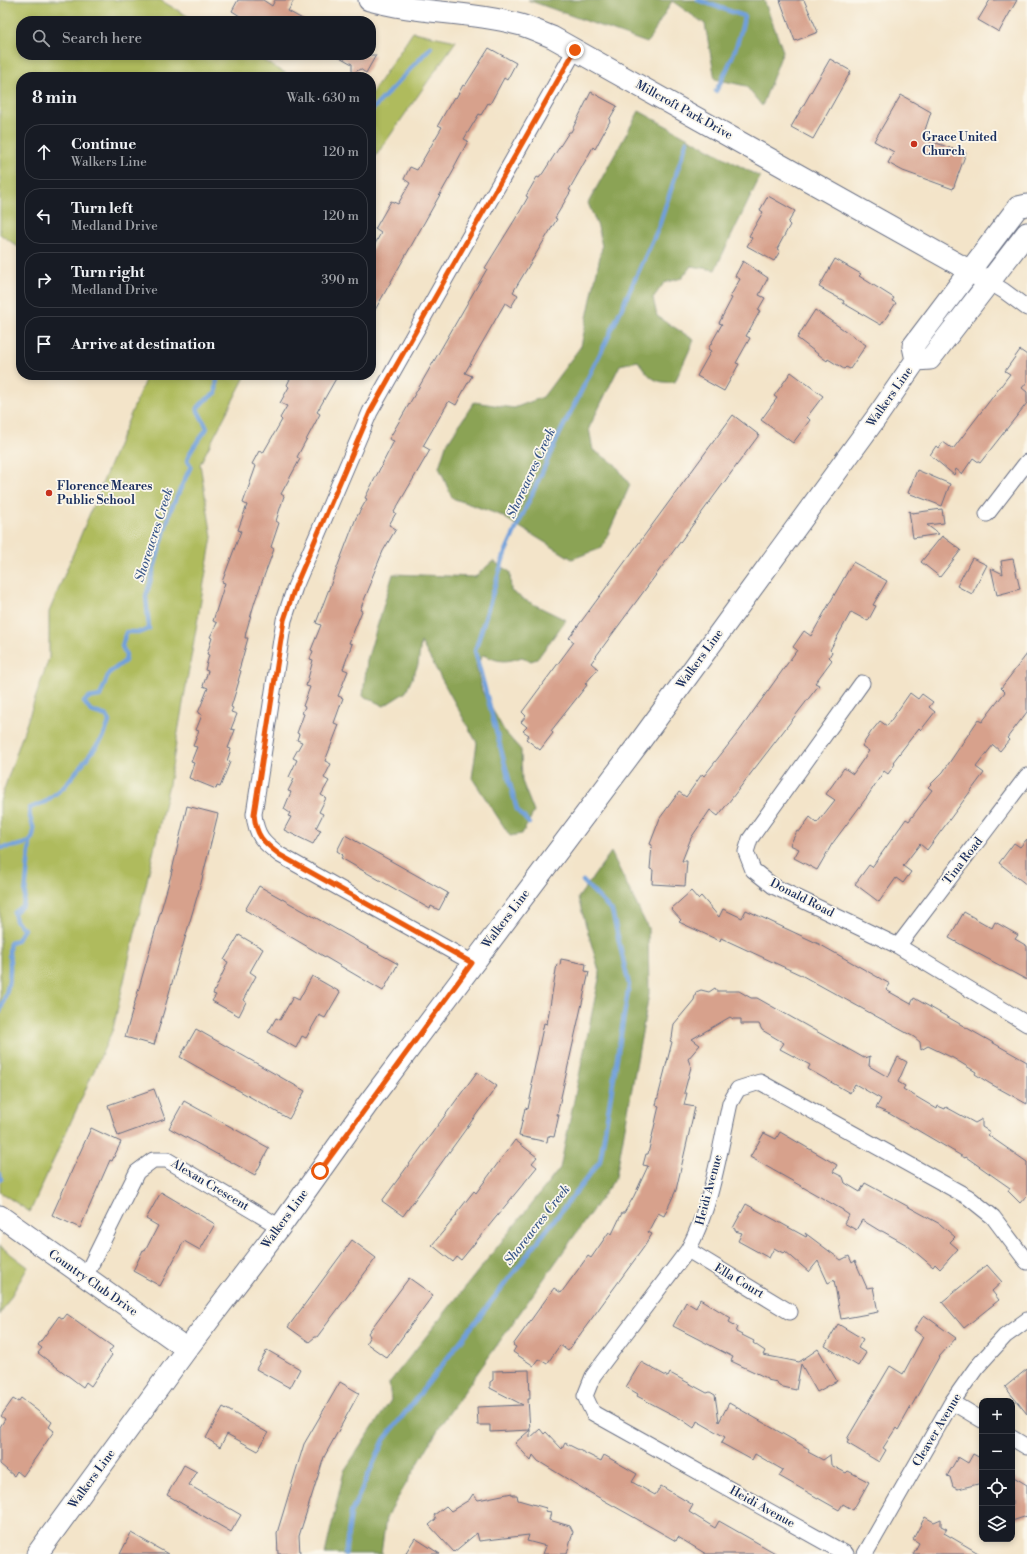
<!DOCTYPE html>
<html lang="en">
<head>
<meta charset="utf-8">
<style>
  body { margin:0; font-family:"Libre Bodoni",serif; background:#20242c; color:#f1f3f6 }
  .controls { position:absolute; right:12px; bottom:12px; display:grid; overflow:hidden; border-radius:8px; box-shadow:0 2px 6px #0003 }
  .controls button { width:36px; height:36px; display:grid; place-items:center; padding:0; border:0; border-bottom:1px solid #363941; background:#171b24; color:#f1f3f6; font:20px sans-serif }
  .stop { position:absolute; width:12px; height:12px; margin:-9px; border:3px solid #ea580c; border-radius:50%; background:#fff }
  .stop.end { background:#ea580c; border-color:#fff; box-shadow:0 1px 4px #0008 }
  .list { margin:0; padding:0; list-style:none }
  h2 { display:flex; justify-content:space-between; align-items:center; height:52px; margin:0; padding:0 16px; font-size:17px }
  h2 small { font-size:13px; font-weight:400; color:#9ea1a6 }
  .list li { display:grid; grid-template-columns:26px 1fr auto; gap:12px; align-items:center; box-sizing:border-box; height:56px; margin:0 8px 8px; padding:0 8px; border:1px solid #363941; border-radius:16px }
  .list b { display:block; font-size:15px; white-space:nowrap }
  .list p { margin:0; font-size:13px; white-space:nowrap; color:#9ea1a6 }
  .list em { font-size:13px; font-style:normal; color:#9ea1a6 }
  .icon { flex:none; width:22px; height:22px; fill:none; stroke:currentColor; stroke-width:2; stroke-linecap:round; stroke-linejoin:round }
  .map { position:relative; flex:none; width:1027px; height:1554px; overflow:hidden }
  .search { position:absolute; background:#171b24; box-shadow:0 2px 6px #0003; left:16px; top:16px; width:360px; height:44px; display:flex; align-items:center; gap:10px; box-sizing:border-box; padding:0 14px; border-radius:16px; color:#9ea1a6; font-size:15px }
  .panel { position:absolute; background:#171b24; box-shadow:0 2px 6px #0003; left:16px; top:72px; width:360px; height:308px; border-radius:16px }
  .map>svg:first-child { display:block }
  .green { fill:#afbb5d; stroke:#65755e }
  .forest { fill:#8ba354; stroke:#536959 }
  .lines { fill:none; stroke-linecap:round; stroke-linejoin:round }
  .stream { stroke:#71a0da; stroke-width:4.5 }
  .building { fill:#d7a18c }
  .street-casing { stroke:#676e83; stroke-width:17 }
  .secondary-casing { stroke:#676e83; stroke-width:23 }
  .street { stroke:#fff; stroke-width:15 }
  .secondary { stroke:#fff; stroke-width:21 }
  .route { stroke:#ea580c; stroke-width:5 }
  .poi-dot { fill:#c8321e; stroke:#fbf7ec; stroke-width:1.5 }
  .labels { text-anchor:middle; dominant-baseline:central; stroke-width:3.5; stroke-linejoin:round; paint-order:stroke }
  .street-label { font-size:12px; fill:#1b2f5e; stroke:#fbf7ec }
  .poi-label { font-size:12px; font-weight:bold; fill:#1b2f5e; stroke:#fbf7ec; text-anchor:start }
  .water-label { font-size:13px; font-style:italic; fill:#395789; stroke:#fbf7ec }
</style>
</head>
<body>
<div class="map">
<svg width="1027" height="1554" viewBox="0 0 1027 1554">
  <rect width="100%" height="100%" fill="#fbf7ec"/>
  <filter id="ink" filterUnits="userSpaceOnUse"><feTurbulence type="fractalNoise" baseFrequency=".025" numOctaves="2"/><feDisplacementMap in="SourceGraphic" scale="8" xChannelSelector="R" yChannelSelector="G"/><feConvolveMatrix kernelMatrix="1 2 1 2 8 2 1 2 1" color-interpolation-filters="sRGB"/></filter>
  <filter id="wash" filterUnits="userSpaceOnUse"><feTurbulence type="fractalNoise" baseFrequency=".012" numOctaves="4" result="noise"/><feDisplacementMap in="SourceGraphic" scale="16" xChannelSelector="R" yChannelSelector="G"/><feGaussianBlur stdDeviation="0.9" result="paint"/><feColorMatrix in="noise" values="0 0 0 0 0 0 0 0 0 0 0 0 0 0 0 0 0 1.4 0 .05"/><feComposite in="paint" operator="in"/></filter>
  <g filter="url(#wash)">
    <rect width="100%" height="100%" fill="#f3e4c9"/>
    <path class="green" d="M0 0H160L196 21H21V55H254L292 77H21V249L0 234Z
      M413 32 456 41 371 163V94Z
      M147 375H246L200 464 212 537 169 784 113 1029 30 1212 0 1192V801L49 658V612Z
      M0 1246 28 1267 0 1315Z"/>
    <path class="forest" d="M528 0H764L783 51 762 106 746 86 715 79 705 24 672 1 647 43Z
      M639 111 760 177 715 270 691 266 682 278 664 283 653 298 657 316 694 340 675 382C654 384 649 377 638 361L620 365 589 428 593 450 615 464 630 485 602 548 572 559 500 515 452 498 439 467 446 445 474 402 514 408 543 397 581 346 602 247 598 227 588 203Z
      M493 561 510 572 511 591 525 600 566 620 537 659 531 661 522 657C505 663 499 662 483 655L476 666 482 691 505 732 521 750 522 781 534 812 522 834 510 836 472 778 477 743 421 642 418 665 406 692 384 706 363 696 367 660 393 574 475 577Z
      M611 852 648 928 649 994 616 1177 442 1423 386 1518 381 1554H325L344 1471 391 1400 389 1383 560 1168 600 974 578 898Z"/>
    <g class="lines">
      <path class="stream" d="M698 0 744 16C740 42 729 67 716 91
        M371 111 431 47
        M529 823 517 810 475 651 505 553 559 435 606 342 658 229 687 141
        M0 848 16 846 30 842
        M0 1012C5 997 11 981 10 965 10 957 8 951 10 943L16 941 24 929 16 921 14 913 23 905 25 896 30 842C40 826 26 821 30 808L45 802 64 787 103 738 109 722 107 716 91 711 84 702 88 698 100 696 109 673 125 661 126 655 122 646 126 632H142L149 629 146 596 171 509 191 466 187 460C191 447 200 440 207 428L197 409 204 401 216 393 217 375
        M0 1174 1 1179
        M345 1554 351 1513 384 1440 600 1161 629 985 612 911 583 881"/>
    </g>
    <g id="blocks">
      <path class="building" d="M238 0H263L272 6 275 0H294L288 11 306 21H248L232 11Z
        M780 0H804L818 32 795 41Z
        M990 0H1017L999 32 978 20Z
        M489 48 516 63 507 80 504 78 490 104 488 103 481 115 479 114 464 139 468 141 454 167 455 168 371 317V251L381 233 375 229 391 201 398 204 410 183 404 179 410 167 417 170 442 127 438 125 454 97 456 98 463 85 465 86Z
        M336 55H376L366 73 360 69 352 74V64Z
        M830 59 851 71 813 139 791 127Z
        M591 92 617 106 609 120 610 121 595 149 593 147 569 190 571 191 555 218 557 219 513 292 518 295 511 307 505 303 465 373 472 376 465 388 456 405 449 401 423 446 430 450 394 512 396 513 389 525 396 529 383 551 371 580 372 581 360 610 362 611 349 643 352 644 343 669 348 671 338 696 343 698 334 723 339 725 325 761 331 764 324 778 329 781 321 795 326 798 319 812 323 814 316 828 321 830 313 844 284 830 291 817 288 816 290 813 284 809 291 792 288 791 294 779 289 777 297 760 293 758 302 742 297 740 299 734 297 733 304 714 302 713 305 707 303 706 310 687 306 686 313 660 310 659 313 651 311 650 321 625 316 623 356 518 367 499 365 498 394 441 389 439 487 269 485 268 519 213 528 197 526 196 537 177 539 178 543 173 569 132H571Z
        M901 95 931 112 924 133 929 134 927 140 966 153 953 189 903 171 888 163 894 152 874 141Z
        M768 196 795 211 788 223 790 225 777 249 780 251 774 261 747 246 752 238 749 236 763 212 760 210Z
        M835 259 861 274 859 276 894 298 892 301 896 303 881 325 843 303 844 301 819 287Z
        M743 261 768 278 759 295 765 298 758 310 760 311 746 336 750 338 736 363 739 364 724 391 697 376 711 351 708 349 722 324 719 323 732 298 730 297 740 279 735 276Z
        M815 310 866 345 850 369 846 367 844 369 828 359 827 361 797 338Z
        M1020 350 1027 355V382L1022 388 1027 392V403L980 463 973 458 962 474 956 469 954 475 930 455 936 446 939 448 943 442 953 449 1010 374 1005 371Z
        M791 372 823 396 807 417 810 420 793 443 761 420 777 398 774 396Z
        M292 375H338L317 412 320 414 297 457 300 459 281 494 284 496 276 521 279 523 271 547 274 549 255 601 246 632 245 638H248L239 670 241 671 238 681H239L231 707 233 708 231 712 237 714 231 729 235 730 228 748 231 749 227 761 230 762 220 787 217 786 216 789 189 778 194 763 191 762 197 747 193 746 199 731 196 730 202 715 198 713 208 688 203 686 208 671 205 670 209 655 207 654 212 638 210 637 217 623 213 621 225 583 222 582 241 531 238 530 247 505 243 503 256 466 252 464 259 451 263 453 282 420 280 418 287 406 280 403 289 387 287 385Z
        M733 415 759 435 591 663 598 669 585 684 587 685 551 731 553 733 540 750 526 739 529 735 523 731 527 727 521 722 526 716 522 712 574 642 569 638Z
        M917 470 950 484 942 506 908 493Z
        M942 509 944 523 927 525 939 534 913 538 909 511 912 513Z
        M942 536 961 550 940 577 921 562Z
        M972 558 987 565 972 594 957 586Z
        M1013 559 1020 589 997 595 991 568 1003 574 1001 561Z
        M853 562 887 581 873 605 876 606 868 621 851 612 830 650 832 652 829 657 832 660 815 683 819 685 718 816 710 810 691 838 682 861H687L685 886 652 884 653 870 650 869 652 845 650 844 660 818 679 792 686 797 702 774 704 776 740 730 797 650 793 647 804 631 811 636Z
        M1027 654V712L1007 738 1009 740 1000 751 993 745 976 767 984 773 927 850 920 844 903 866 911 872 903 883 896 878 879 902 855 884 869 865 872 867 906 819 909 821 932 790 928 787 943 772 978 720 982 722 1005 692 1001 688Z
        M910 693 918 699 922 694 933 702 929 707 935 712 921 730 919 728 893 762 895 764 888 774 884 771 867 797 832 844 817 870 794 858 799 849 790 845 797 831 799 832 810 817 817 823 835 800 826 794 836 780 844 768 853 774 869 751 862 746 871 732 880 721 887 726Z
        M187 806 218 814 201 883 154 1045 125 1037 171 875Z
        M345 835 448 893 439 910 431 906 430 909 341 858 343 855 337 851Z
        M1027 839V885L999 863 1014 843 1020 847Z
        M259 886 398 964 383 991 245 910Z
        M691 891 698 899 701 896 719 917 723 909 742 918 746 910 819 944 890 984 886 990 911 1004 914 998 1027 1062V1104L989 1083 975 1074 976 1072 953 1058 928 1046 921 1050 920 1042 914 1037 801 975 721 938 720 941 679 922 681 920 671 909Z
        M964 912 992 928 995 922 1018 935 1015 939 1027 946V980L949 938Z
        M239 935 263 949 250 972 256 976 243 1000 246 1002 239 1016 212 1001 216 995 213 994 228 962 224 960Z
        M561 959 586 964 585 971 589 972 557 1115H559L554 1137 548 1136 547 1142 519 1136 525 1108 528 1109 533 1085 531 1084 544 1023 547 1024 557 964 560 965Z
        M312 976 340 992 325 1018 319 1015 306 1038 302 1036 296 1048 268 1032 276 1018 280 1020 293 997 299 1000Z
        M715 988 717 991H739L751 998H757L864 1058 870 1056 869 1066 888 1077 898 1057 907 1062 898 1082 905 1086 903 1089 937 1109 938 1106 945 1109 946 1107 975 1123 982 1119V1127L990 1132 988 1135 1027 1162V1195L1020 1203 1008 1191 1010 1188 966 1157 965 1158 890 1114 876 1108 881 1099 855 1084 850 1093 808 1069 810 1065 780 1049 784 1043 762 1030 759 1024H741V1019H733L730 1017 692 1039 700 1045 688 1059 691 1067 684 1093H687L684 1105 695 1107 676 1190 664 1216 658 1213 648 1232 652 1234 644 1247 568 1351 560 1345 547 1364 539 1359 534 1366 513 1352 516 1347 513 1345 554 1288 561 1293 588 1256 591 1258 609 1232 612 1234 622 1213H624L634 1196 648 1166 643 1165 646 1154H648L659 1106 656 1105 672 1042 670 1041 672 1038 674 1024 694 1000 696 992 701 990 709 992Z
        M196 1029 305 1091 289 1119 180 1057Z
        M477 1072 497 1086 403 1216 382 1201Z
        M154 1089 165 1119 118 1136 108 1105Z
        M184 1101 269 1148 255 1175 169 1128Z
        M91 1128 121 1142 112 1161 110 1160 80 1228 52 1215Z
        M780 1132 837 1165 833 1172 843 1177 845 1183 860 1192 865 1183 940 1224 955 1237 950 1242 958 1249 940 1269 935 1264 933 1267 907 1245 882 1231H880L862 1220 856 1230 844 1223 849 1215 843 1211V1210L750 1157 764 1133 776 1139Z
        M515 1140 537 1157 532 1163 537 1167 461 1260 457 1257 453 1262 432 1245 457 1215 456 1214 474 1191 476 1193Z
        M161 1192 215 1224 200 1250 184 1241 160 1286 133 1271 143 1250 145 1251 158 1226 146 1219Z
        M746 1204 806 1237 807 1236 805 1233 841 1260 849 1256 852 1263 855 1261 867 1288 873 1287 878 1312 841 1319 834 1280 828 1283 818 1261 809 1272 785 1251 783 1253 774 1248 769 1258 738 1241 742 1233 735 1231V1229L733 1228Z
        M352 1240 376 1258 317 1337H315L309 1342 288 1327Z
        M987 1265 1002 1282 992 1291 999 1300 964 1328 942 1302Z
        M409 1278 433 1295 387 1358 366 1343 370 1336 368 1333Z
        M700 1299 731 1318 729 1322 738 1327 736 1332 754 1341 753 1343 765 1351 763 1355 799 1362 818 1349 837 1381 817 1392 801 1364 796 1390 779 1386 777 1382 767 1380V1378L731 1361 733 1357 673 1326 686 1302 696 1308Z
        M67 1314 113 1347 109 1352 112 1355 91 1386 86 1382 83 1387 38 1353 42 1348 38 1345 59 1316 63 1319Z
        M924 1315 956 1338 939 1357 898 1430 896 1428 883 1448 886 1450 879 1462 847 1443 849 1440 847 1439 890 1366 903 1374 923 1337 914 1330Z
        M838 1324 863 1339 858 1348 866 1353 858 1366 825 1346Z
        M267 1350 300 1369 290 1388 256 1369Z
        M641 1362 668 1377 670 1373 707 1393 710 1392 715 1395 719 1422 729 1403 809 1449 808 1452 823 1460 830 1455 831 1465 846 1473 848 1471 869 1482 853 1510 843 1504 839 1510 779 1476 783 1470 755 1454 752 1460 721 1443 725 1437 697 1421 694 1428 681 1419 637 1396 638 1394 626 1387Z
        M1027 1369V1414L1005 1387Z
        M529 1370 530 1399H528L530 1430 490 1432V1425H478L477 1407 523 1405 490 1388V1382L493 1380V1371Z
        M340 1382 359 1393 324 1457 299 1536 300 1554H278L277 1533 304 1444Z
        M21 1398 52 1422 49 1427 54 1431 23 1476 17 1471 14 1476 0 1464V1427L5 1419 1 1416 13 1399 18 1402Z
        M223 1407 268 1433 258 1451 227 1434 220 1447 206 1438Z
        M540 1429 544 1434 546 1432 562 1449 565 1443 601 1461 604 1455 637 1474 632 1482 655 1495 661 1486 693 1505 689 1512 715 1528 719 1521 777 1554H706L678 1537 676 1541 582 1488 538 1461 533 1455 531 1461 515 1443 530 1430V1438Z
        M973 1454 982 1459V1483L958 1489 953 1487 950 1477 947 1476 958 1457 968 1463Z
        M184 1465 197 1472 189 1485 241 1515 231 1532 167 1495Z
        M1012 1476 1027 1485V1516L1012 1521Z
        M512 1493V1495H517L518 1500 546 1508 545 1511 551 1512 549 1520 570 1526 573 1532 567 1554H543L546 1546 527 1541 529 1535 479 1541 477 1533 454 1552 429 1525 436 1519 434 1515 446 1506 451 1511 469 1500 473 1494 478 1500Z
        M925 1517 934 1522 941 1519V1526L947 1529 944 1533 980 1554H913L919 1543 913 1539Z
        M131 1533 168 1554H120Z
        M415 1538 440 1554H405Z"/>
    </g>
  </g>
  <g filter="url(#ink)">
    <use href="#blocks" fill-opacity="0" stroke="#676e83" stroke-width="1"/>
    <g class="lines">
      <g class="street-casing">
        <path id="street" d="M981 277 1004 291 1027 308
          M987 514 1027 462
          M862 683 750 839 746 852 753 870 773 886 898 946 1027 1024
          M898 946 1027 776
          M473 963 280 855C263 842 256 836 254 814L284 620 295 587 370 412 575 50
          M688 1250 790 1312
          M85 1277 137 1172 153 1160H167L280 1227
          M952 1402 982 1420
          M1012 1438 1027 1447
          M846 1554 593 1413 585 1396 593 1376 688 1250C712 1205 719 1153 730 1103L738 1089 760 1082 968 1197 993 1217 1027 1262
          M865 1554 952 1402 976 1368 1005 1336 1027 1320"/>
      </g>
      <g class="secondary-casing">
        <path id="secondary" d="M369 0C419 14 471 11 521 25 531 28 542 33 552 37L979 276
          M916 360 930 359 1027 233
          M0 1216 187 1349
          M37 1554 187 1349 280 1227 367 1105 639 743 876 418 916 360 913 346 1018 207 1027 205"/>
      </g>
      <use href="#street" class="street"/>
      <use href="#secondary" class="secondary"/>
    </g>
  </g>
  <g class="lines" filter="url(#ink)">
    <path class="route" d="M320 1171 472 963 280 855C263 842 256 836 254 814L284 620 295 587 370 412 575 50"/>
  </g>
  <g class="poi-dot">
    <circle cx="914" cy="144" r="4"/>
    <circle cx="49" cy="493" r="4"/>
  </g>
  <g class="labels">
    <g class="street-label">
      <text transform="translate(684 110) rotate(29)">Millcroft Park Drive</text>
      <text transform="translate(890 397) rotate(-55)">Walkers Line</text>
      <text transform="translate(700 659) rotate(-54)">Walkers Line</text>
      <text transform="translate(963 861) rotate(-52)">Tina Road</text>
      <text transform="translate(802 898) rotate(27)">Donald Road</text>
      <text transform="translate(506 919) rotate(-53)">Walkers Line</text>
      <text transform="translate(210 1185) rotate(31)">Alexan Crescent</text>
      <text transform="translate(709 1190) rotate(-75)">Heidi Avenue</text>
      <text transform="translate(285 1219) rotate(-54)">Walkers Line</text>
      <text transform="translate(739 1281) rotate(31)">Ella Court</text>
      <text transform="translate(93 1283) rotate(35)">Country Club Drive</text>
      <text transform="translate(937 1430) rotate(-59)">Cleaver Avenue</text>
      <text transform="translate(92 1479) rotate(-54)">Walkers Line</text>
      <text transform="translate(762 1507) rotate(29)">Heidi Avenue</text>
    </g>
    <g class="poi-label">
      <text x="922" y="137">Grace United<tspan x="922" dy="14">Church</tspan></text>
      <text x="57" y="486">Florence Meares<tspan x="57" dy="14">Public School</tspan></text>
    </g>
    <g class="water-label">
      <text transform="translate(531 473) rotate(-65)">Shoreacres Creek</text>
      <text transform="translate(154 535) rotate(-72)">Shoreacres Creek</text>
      <text transform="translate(537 1225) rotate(-52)">Shoreacres Creek</text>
    </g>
  </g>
</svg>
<div class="controls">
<button>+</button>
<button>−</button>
<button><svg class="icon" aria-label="locate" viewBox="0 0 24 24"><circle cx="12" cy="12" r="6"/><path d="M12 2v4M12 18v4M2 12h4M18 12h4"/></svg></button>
<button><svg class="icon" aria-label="layers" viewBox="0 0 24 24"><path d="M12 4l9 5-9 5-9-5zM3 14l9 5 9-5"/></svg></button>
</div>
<div class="stop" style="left:320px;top:1171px"></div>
<div class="stop end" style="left:575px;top:50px"></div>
<div class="search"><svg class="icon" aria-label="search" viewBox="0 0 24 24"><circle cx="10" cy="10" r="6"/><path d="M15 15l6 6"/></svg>Search here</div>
<section class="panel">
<h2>8 min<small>Walk · 630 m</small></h2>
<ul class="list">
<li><svg class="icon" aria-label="ahead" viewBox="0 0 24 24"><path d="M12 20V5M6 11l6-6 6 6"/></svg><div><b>Continue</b><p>Walkers Line</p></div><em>120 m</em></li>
<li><svg class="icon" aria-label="left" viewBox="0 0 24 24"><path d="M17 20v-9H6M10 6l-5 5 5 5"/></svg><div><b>Turn left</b><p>Medland Drive</p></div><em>120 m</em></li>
<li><svg class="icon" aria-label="right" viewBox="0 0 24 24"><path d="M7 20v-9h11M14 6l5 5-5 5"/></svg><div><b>Turn right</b><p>Medland Drive</p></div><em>390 m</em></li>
<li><svg class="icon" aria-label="arrive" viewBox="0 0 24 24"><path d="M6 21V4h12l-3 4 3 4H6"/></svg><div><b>Arrive at destination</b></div></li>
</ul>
</section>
</div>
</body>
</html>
